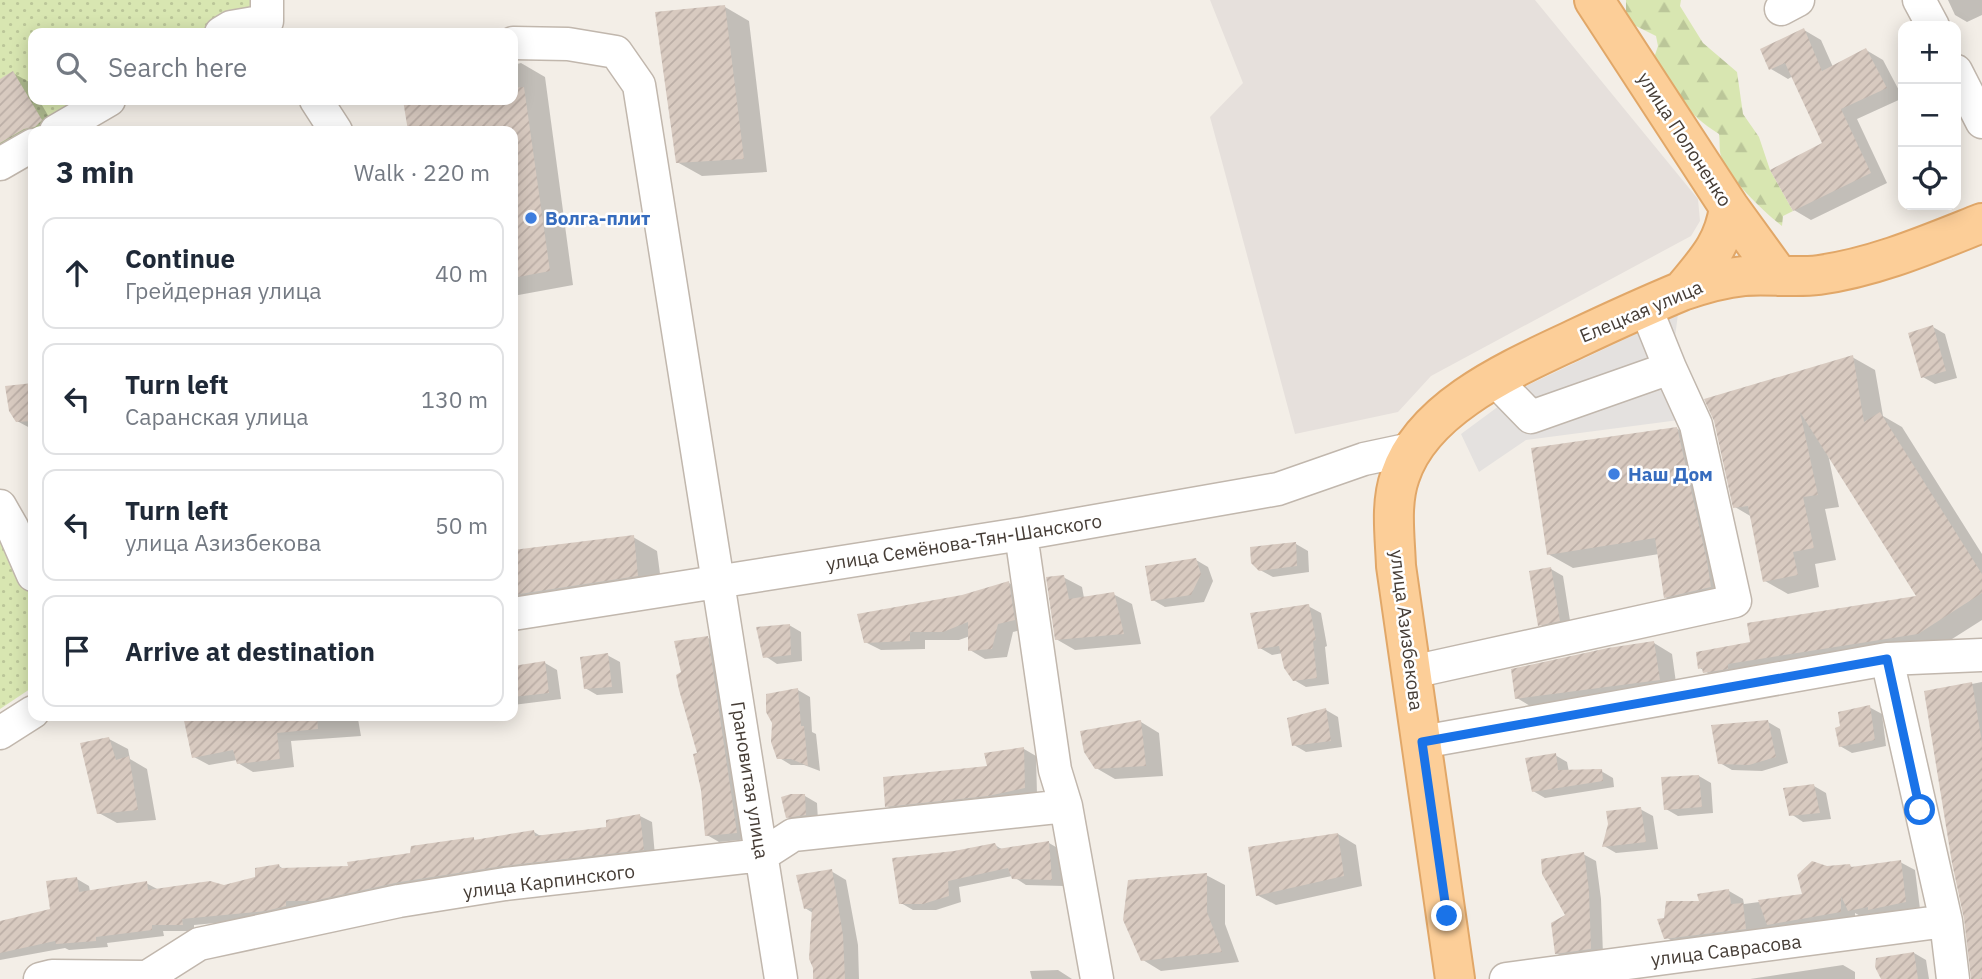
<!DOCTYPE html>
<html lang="en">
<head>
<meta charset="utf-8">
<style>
  body { margin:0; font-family:"IBM Plex Sans",sans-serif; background:#f2f2f3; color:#1f2937 }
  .controls { position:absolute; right:21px; top:21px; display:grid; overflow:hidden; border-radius:14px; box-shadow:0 4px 18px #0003 }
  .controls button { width:63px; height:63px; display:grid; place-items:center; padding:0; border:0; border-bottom:2px solid #e0e1e3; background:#fff; color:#1f2937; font:35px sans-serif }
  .stop { position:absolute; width:21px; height:21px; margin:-16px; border:5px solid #1a73e8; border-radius:50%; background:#fff }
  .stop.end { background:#1a73e8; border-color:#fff; box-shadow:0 2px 7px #0008 }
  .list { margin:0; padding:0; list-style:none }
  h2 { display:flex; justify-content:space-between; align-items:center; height:91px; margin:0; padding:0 28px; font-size:30px }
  h2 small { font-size:23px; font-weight:400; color:#747a83 }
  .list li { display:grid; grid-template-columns:46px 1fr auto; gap:21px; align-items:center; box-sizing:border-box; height:112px; margin:0 14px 14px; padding:0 14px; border:2px solid #e0e1e3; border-radius:14px }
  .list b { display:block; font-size:26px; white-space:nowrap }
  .list p { margin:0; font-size:23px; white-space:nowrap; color:#747a83 }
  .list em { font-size:23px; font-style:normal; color:#747a83 }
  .icon { flex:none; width:38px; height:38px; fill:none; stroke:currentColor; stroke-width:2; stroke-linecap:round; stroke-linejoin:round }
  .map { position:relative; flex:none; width:1982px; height:979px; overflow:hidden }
  .search { position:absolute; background:#fff; box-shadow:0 4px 18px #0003; left:28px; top:28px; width:490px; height:77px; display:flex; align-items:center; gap:18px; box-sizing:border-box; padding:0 24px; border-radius:14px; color:#747a83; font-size:26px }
  .panel { position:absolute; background:#fff; box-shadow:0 4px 18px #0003; left:28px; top:126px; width:490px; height:595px; border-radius:14px }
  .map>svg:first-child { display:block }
  .industrial { fill:#e6e0dc }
  .grass { fill:url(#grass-dots) }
  .forest { fill:url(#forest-firs) }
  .parking { fill:#e4e1df }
  .shadow { fill:#0003 }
  .building { fill:url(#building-hatch) }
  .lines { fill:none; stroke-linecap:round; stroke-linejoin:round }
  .minor-casing { stroke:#c1b7ad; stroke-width:35 }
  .major-casing { stroke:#e1a768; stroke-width:42 }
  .minor { stroke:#fff; stroke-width:32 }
  .major { stroke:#fcce98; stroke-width:38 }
  .route { stroke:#1a73e8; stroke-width:9 }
  .shop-dot { fill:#3f7fe0; stroke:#fff; stroke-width:2.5 }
  .labels { text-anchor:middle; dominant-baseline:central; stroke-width:5; stroke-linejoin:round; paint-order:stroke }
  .street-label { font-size:19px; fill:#463d36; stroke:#fff }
  .shop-label { font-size:19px; font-weight:bold; fill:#366cbe; stroke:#fff; text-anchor:start }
</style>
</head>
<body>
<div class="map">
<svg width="1982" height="979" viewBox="0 0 1982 979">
  <defs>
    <pattern id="grass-dots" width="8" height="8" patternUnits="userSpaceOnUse" patternTransform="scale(1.75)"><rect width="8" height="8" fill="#d8e6b1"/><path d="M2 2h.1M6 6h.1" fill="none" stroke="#bbc699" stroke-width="1.8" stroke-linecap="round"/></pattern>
    <pattern id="forest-firs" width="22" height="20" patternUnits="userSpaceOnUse" patternTransform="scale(1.75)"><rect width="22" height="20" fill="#d8e6b1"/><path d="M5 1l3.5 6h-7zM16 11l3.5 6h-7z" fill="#bbc699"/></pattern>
    <pattern id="building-hatch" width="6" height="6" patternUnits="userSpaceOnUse" patternTransform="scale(1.75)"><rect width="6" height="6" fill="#d8cac0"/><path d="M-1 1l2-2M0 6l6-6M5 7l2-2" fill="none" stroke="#bbaea6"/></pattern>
  </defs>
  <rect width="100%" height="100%" fill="#f3eee7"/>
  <path class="industrial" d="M1210 0H1535L1698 199 1700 221 1691 236 1431 376 1398 412 1295 434 1210 117 1243 83Z"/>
  <path class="grass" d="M0 0H266L221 33H33V100H103L0 158Z
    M0 495 33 556V687L0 709Z"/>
  <path class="forest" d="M1626 0H1681L1680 6 1703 43 1737 72 1743 114 1759 137 1770 170 1793 211 1783 216 1782 226C1763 211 1729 179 1721 156 1719 150 1720 140 1719 134 1686 113 1674 93 1653 61L1658 46 1656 36 1626 21Z"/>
  <path class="parking" d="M1678 314 1671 368 1679 420 1526 440 1479 472 1461 434 1526 386Z"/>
  <path class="shadow" d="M1948 0H1982V15L1967 22 1955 15Z
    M725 7 749 21 767 172 702 176 677 162Z
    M1804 30 1821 40 1833 67 1866 50 1883 60 1903 98 1857 119 1887 183 1811 220 1794 210 1824 144 1793 76 1788 79 1771 69Z
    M521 63 545 77 573 285 513 296V131H410L405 100H513V65Z
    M13 73 29 82 33 90V100H39L56 129 0 163V81Z
    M1933 327 1945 334 1957 378 1935 384 1923 377Z
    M1852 357 1875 370 1883 416 1902 427 1982 554V620L1941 646 1727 685 1700 668 1752 644 1919 598 1828 454 1839 507 1825 509 1836 560 1815 564 1819 587 1788 594 1765 581 1752 517 1735 507 1716 420Z
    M33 385V428H30L17 421 7 388Z
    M1676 428 1700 442 1735 601 1690 611 1665 597 1659 554 1573 568 1548 554Z
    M633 537 657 551 662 589 513 612V552Z
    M1296 544 1308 551 1309 572 1273 577 1260 570Z
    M1196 560 1208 567 1213 581 1204 602 1165 607 1153 600Z
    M1551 569 1563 576 1571 627 1551 631 1539 624Z
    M1063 577 1082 587 1084 598 1113 594 1132 604 1141 644 1075 650 1056 639Z
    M1009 583 1024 592 1029 628 1013 632 1007 657 985 659 970 650V636L959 640H925V649L881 650 865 642Z
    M1308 606 1321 613 1327 646 1325 647 1329 684 1306 687 1294 680 1283 653 1272 655 1260 648Z
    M789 625 801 632 802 661 777 664 765 656Z
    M708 638 720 645 749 839 719 842 707 835Z
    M1654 643 1672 654 1677 690 1535 709 1517 698Z
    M607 655 620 662 623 693 597 695 585 688Z
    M545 663 557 670 561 699 513 705V667Z
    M1982 682V979H1972L1966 918 1926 693Z
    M798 690 810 697 812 732 816 734 820 771 804 765H791L778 757 774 722Z
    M1869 707 1882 714 1886 746 1852 753 1840 746 1842 727Z
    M1326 710 1338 717 1342 747 1306 752 1294 745Z
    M198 716H370V718L358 719 361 736 291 741 294 767 253 772 238 763 237 760 209 765 194 757 186 718Z
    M405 716H455L409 718Z
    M1141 722 1159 733 1163 776 1115 779 1096 768Z
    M1768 722 1780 729 1788 763 1762 771 1732 770 1720 763Z
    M109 739 128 749 130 759 147 769 156 820 117 823 99 813Z
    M1024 749 1036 756 1037 794 899 813 887 806 989 767Z
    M1555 755 1567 762 1569 772 1601 771 1613 778 1614 787 1545 798 1533 791Z
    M1699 776 1711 783 1713 813 1678 816 1666 809Z
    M1814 786 1826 793 1831 819 1803 822 1791 814Z
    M805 796 817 803 818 821 800 824 788 817Z
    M1640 809 1653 816 1658 849 1616 853 1604 846Z
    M640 816 652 822 655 856 326 907H297L298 913 279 917 194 925V931H163L164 936 107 943 108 947 69 950 65 948 0 960V923L52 910 77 879 89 886 90 892 146 883 159 890 224 886 257 878 279 866 285 870 350 868 473 839 477 841 534 832 542 837 608 828Z
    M1338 834 1356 845 1362 886 1276 905 1257 895Z
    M1049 843 1061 850 1064 886 1026 885 1012 876 959 887 961 902 936 910H913L901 903 954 853 995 845 1003 850Z
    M1583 854 1596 861 1601 899 1603 955 1569 960 1556 953Z
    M1900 862 1915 870 1920 909 1864 918 1855 913V919L1680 946 1666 937 1701 903 1729 891 1743 899 1744 904 1804 896 1827 868 1850 866 1854 868Z
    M831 871 846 880 858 945 859 979H815L813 913 805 908Z
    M1206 875 1225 885V924L1239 962 1161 971 1143 960Z
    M1914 953 1926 960 1929 979H1887Z
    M1843 965 1855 972V979H1750Z
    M1058 970 1072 979H1032L1030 971Z"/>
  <path class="building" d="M725 5 744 159 676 163 655 12Z
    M1804 28 1822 71 1866 48 1887 88 1841 109 1871 173 1793 211 1770 170 1822 143 1785 63 1769 70 1760 49Z
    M13 71 42 120 35 127 24 129 0 143V79Z
    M524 87 550 271 513 278V131H408L403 100H513V88Z
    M1933 325 1946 371 1921 378 1908 333Z
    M1853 355 1864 422 1880 412 1982 574V593L1918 634 1728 664V669L1703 673 1702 668 1698 669 1696 652 1750 642 1747 623 1916 596 1800 412 1818 495 1803 497 1814 548 1793 552 1798 575 1763 582 1748 506 1733 508 1714 421 1704 399Z
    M33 383V421L16 422 9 411 5 386Z
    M1677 427 1707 561 1711 587 1664 598 1655 538 1547 555 1531 448Z
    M634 535 638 576 513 595V550Z
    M1296 542 1297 566 1259 571 1251 563 1250 547Z
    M1196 558 1201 574 1191 595 1151 601 1145 566Z
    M1551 567 1560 621 1538 626 1529 571Z
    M1064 575 1069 599 1114 592 1124 634 1055 640 1046 577Z
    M1009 581 1015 620 998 624 992 649 968 651V622L943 632H910V641L864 643 857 614 962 595Z
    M1309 604 1316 640 1313 641 1317 678 1293 681 1284 668 1279 646 1258 649 1250 613Z
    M790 624 791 655 763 658 756 627Z
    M708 636 737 833 705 836 701 790 693 754 697 753 679 690 676 675 681 672 674 641Z
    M1654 641 1660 680 1515 699 1511 669 1608 648Z
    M608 653 612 687 584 689 580 657Z
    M545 661 549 693 513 697V666Z
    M1972 682 1982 743V979H1971L1964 919 1952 863 1924 691Z
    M798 688 801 726H804L808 766 791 759H777L771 742 772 723 766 712V694Z
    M1870 705 1875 740 1839 747 1835 728 1840 726 1838 712Z
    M1326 708 1331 741 1292 746 1287 718Z
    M183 716H317L318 729 277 733 280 759 237 764 233 750 192 758Z
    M1141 720 1146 766 1095 769 1084 752 1080 731Z
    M1768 720 1776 757 1749 765 1718 764 1711 725Z
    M109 737 116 760 129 756 138 810 97 814 80 743Z
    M1024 747 1025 788 988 796 885 807 883 777 987 766 984 753Z
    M1556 753 1558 770 1602 769 1603 781 1532 792 1525 758Z
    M1699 775 1702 807 1664 810 1661 777Z
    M1814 784 1820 813 1789 816 1783 788Z
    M791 794H805L806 815 786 818 781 797Z
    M1641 807 1646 842 1602 847 1608 824 1606 811Z
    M640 814 644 850 503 866 400 882 313 901H286V906L266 911 182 919 183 925H152V930L96 937V941L56 944 55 941 0 953V921L50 909 46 881 77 877 79 892 147 881 148 890 210 881 224 885 255 877V868L279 864 280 868 348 866 347 862 410 853 411 846 474 837V840L534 830 535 836 606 827V820Z
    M1338 833 1344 876 1256 896 1248 847Z
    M1049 841 1052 880 1012 879 1008 868 948 881 949 896 923 904H899L892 858 954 851 995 843 998 849Z
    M1584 852 1589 891 1591 949 1555 954 1551 923 1565 915 1542 874 1541 859Z
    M1901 860 1906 902 1868 910V907L1848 911 1841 896V912L1767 925 1758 900 1802 894 1797 875 1812 861 1827 866 1850 864 1851 867Z
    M832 869 843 935 845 979H813V968L809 959 812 908 804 909 796 875Z
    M1207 873V912L1222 952 1141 961 1123 920 1128 880Z
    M1729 889 1731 904 1743 903 1746 929 1664 939 1657 919 1664 918 1666 901H1699L1697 894Z
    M1914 952 1918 979H1881L1875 967 1876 958Z"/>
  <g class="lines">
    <g class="minor-casing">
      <path id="minor" d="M1919 0 1933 26
        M1781 9 1798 0
        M221 33 231 27 267 21V0
        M513 43 568 44 616 52 639 85 781 979
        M1956 71 1982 122
        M316 100 336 131
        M56 131 109 100
        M0 164 33 145
        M1645 306 1670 368
        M0 506 12 527 33 575
        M1021 534 1055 770 1066 806 1097 979
        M513 614 1021 534 1278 489 1364 459 1411 449
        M1887 659 1946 921 1953 979
        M1412 672 1735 601 1696 425 1670 368 1531 417 1495 380
        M0 733 33 712
        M1422 742 1887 659 1982 655
        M40 979 52 976 147 977 199 944 399 901 505 884 762 855 793 835 1066 806
        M1506 979 1946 921"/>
    </g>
    <g class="major-casing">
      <path id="major" d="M1594 0 1729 207 1779 276
        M1682 291C1705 263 1724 245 1729 207
        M1455 979 1396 566C1395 537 1390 504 1400 476 1423 406 1514 368 1575 339 1611 322 1646 306 1682 291 1702 284 1723 278 1744 276 1769 274 1794 278 1819 275 1876 267 1929 244 1982 223"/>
    </g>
    <use href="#minor" class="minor"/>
    <use href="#major" class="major"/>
  </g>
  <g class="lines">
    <path class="route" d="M1447 916 1422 742 1887 659 1920 810"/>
  </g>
  <g class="shop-dot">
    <circle cx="531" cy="218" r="7"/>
    <circle cx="1614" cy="474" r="7"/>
  </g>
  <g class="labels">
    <g class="street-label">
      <text transform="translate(1685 139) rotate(57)">улица Полоненко</text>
      <text transform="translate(1641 311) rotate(-23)">Елецкая улица</text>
      <text transform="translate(964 542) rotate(-9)">улица Семёнова-Тян-Шанского</text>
      <text transform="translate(1407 630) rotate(83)">улица Азизбекова</text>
      <text transform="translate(750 780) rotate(81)">Грановитая улица</text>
      <text transform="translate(549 881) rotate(-7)">улица Карпинского</text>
      <text transform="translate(1726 950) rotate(-7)">улица Саврасова</text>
    </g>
    <g class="shop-label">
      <text x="545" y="218">Волга-плит</text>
      <text x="1628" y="474">Наш Дом</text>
    </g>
  </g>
</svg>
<div class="controls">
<button>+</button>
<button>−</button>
<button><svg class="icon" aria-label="locate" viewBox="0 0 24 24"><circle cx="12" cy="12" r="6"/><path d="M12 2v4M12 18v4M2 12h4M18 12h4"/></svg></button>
</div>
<div class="stop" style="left:1920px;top:810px"></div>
<div class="stop end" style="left:1447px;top:916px"></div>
<div class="search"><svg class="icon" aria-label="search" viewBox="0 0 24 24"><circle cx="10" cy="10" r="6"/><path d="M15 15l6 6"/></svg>Search here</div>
<section class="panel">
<h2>3 min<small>Walk · 220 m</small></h2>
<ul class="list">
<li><svg class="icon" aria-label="ahead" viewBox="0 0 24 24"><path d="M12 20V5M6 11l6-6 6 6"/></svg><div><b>Continue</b><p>Грейдерная улица</p></div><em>40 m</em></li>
<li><svg class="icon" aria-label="left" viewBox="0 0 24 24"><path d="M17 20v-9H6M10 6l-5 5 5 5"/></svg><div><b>Turn left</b><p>Саранская улица</p></div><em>130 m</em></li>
<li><svg class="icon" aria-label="left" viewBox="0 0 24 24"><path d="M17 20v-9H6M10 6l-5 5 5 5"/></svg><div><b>Turn left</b><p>улица Азизбекова</p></div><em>50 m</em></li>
<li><svg class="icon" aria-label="arrive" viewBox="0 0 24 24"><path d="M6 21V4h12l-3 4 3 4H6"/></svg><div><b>Arrive at destination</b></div></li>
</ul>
</section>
</div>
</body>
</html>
